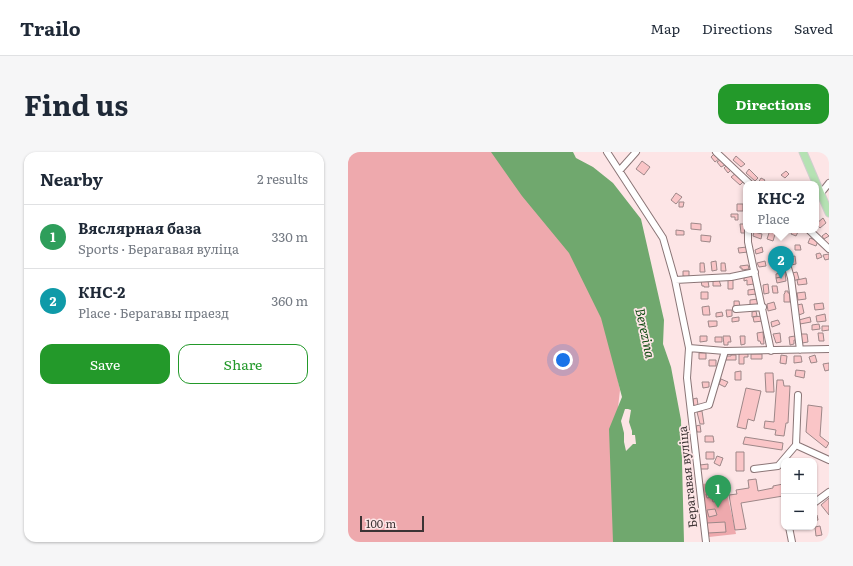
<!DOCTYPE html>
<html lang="en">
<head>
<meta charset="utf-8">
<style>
  body { margin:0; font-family:Literata,serif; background:#f6f6f7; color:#1f2937 }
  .controls { position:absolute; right:12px; bottom:12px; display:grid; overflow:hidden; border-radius:8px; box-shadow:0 1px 3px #0004 }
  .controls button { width:36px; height:36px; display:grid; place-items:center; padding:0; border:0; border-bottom:1px solid #e0e1e3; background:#fff; color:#1f2937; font:20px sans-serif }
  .scale { position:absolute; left:12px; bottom:10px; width:64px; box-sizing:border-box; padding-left:4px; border:2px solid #3c3334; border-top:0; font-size:11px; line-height:14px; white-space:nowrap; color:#3c3334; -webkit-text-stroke:3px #fde5e6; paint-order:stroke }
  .you { position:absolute; left:215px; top:208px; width:14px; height:14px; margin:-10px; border:3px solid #fff; border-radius:50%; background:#1a73e8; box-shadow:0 0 0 6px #1a73e833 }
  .badge { display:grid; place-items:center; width:26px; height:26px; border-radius:50%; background:#23992a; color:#fff; font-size:13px; font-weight:700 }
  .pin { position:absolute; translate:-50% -33px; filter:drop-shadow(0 1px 2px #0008) }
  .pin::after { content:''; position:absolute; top:21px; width:14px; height:12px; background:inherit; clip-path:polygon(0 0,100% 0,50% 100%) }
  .popup { position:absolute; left:395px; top:29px; width:76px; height:52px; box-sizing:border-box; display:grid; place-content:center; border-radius:8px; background:#fff; filter:drop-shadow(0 1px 3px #0005); font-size:13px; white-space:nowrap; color:#747a83 }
  .popup b { font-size:15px; color:#1f2937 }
  .popup::after { content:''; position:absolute; left:50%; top:100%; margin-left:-8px; border:8px solid transparent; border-top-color:#fff }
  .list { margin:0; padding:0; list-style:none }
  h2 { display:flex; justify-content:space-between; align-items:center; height:52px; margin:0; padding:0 16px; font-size:17px }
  h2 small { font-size:13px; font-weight:400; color:#747a83 }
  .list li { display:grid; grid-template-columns:26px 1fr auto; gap:12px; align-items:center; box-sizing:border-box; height:64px; padding:0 16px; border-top:1px solid #e0e1e3 }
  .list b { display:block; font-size:15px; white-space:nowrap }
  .list p { margin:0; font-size:13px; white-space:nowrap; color:#747a83 }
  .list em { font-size:13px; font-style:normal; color:#747a83 }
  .actions { display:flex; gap:8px; padding:12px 16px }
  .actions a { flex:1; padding:9px 0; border:1px solid #23992a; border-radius:12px; text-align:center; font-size:14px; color:#23992a }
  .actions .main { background:#23992a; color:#fff }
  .map { position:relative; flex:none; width:481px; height:390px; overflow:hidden; border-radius:12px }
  header { display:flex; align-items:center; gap:24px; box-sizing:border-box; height:56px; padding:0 20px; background:#fff; border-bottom:1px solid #e0e1e3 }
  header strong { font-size:19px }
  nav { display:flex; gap:22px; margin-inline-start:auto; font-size:14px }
  .intro { display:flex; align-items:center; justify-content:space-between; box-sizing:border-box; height:96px; padding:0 24px }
  h1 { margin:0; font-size:28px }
  .button { padding:10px 18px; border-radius:12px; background:#23992a; color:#fff; font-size:14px; font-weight:700 }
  main { display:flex; gap:24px; padding:0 24px }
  aside { flex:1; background:#fff; border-radius:12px; box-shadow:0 1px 3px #0004 }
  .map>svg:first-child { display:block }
  .green { fill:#eea9ad }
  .water { fill:#70a86e; fill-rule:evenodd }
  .building { fill:#fac5c7; stroke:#9d8788 }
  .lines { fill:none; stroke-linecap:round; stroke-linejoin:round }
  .minor-casing { stroke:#8b7677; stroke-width:8 }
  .major-casing { stroke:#d0cece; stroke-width:9 }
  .minor { stroke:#fff; stroke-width:6 }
  .major { stroke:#b5e2b3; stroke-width:7 }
  .labels { text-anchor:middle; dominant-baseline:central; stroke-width:3.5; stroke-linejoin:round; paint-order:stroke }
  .street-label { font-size:12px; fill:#3c3334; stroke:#fde5e6 }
  .water-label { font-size:13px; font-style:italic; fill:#0e4a11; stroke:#fde5e6 }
</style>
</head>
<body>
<header>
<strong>Trailo</strong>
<nav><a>Map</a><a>Directions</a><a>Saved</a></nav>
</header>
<div class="intro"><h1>Find us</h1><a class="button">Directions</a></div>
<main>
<aside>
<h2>Nearby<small>2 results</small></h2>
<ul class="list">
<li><span class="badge" style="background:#2e9e5b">1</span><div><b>Вяслярная база</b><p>Sports · Берагавая вуліца</p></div><em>330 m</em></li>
<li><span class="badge" style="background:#0f9aa8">2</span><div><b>КНС-2</b><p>Place · Берагавы праезд</p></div><em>360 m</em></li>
</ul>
<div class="actions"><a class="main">Save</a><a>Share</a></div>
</aside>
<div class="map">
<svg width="481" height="390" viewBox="0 0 481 390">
  <rect width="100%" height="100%" fill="#fde5e6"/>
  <path class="green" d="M0 0H148L224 101 257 167 272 238 266 291 269 390H0Z
    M375 330 379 341 388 382 361 385 354 332Z"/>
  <path class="water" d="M143 0H225L228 6 245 15 265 31 293 67 316 168 315 192 323 215 333 268 336 390H265L261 277 274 245 253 166 221 101 174 44ZM277 257H280L283 258 281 270 284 279V283H287L288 292H285L278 299 276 290V281L273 269Z"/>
  <path class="building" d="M366 2 369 5 370 4 372 6 367 10 363 5Z
    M388 4 397 12 393 15 385 8Z
    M372 8 377 13 373 15 369 10Z
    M294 9 302 15 296 23 288 17Z
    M379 13 383 18 380 21 376 16Z
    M401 17 410 26 407 29 398 21Z
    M438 19 441 22 437 26 433 23Z
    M388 21 395 30 392 33 383 25Z
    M413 26 417 28 414 32H411L410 31Z
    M328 41 334 45 328 52 323 48Z
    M331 50H336L335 55H331Z
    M389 52H395V59H389Z
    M383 62H390V68H387V65H383Z
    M475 66 478 71 472 76 468 72Z
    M343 71 353 72V78L343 77Z
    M392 72H397L398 81H393Z
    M328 78 336 79V83H328Z
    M422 78 428 79 425 89 419 87Z
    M445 78 450 80 448 84 443 82Z
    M406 80 414 82 413 87 405 84Z
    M478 81 481 84 476 87 474 84Z
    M353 83 363 84 362 90 353 89Z
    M462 86 470 89 468 94 460 91Z
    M447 93H452L453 98H447Z
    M399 95 400 100 391 101 390 96Z
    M414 95 415 100 408 102 407 98Z
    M432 98 440 99 439 104 431 103Z
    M429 100 430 104 425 105 424 101Z
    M472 101 474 105 469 107 468 102Z
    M481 102V107L477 108 475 103Z
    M447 104 448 112 443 113 442 105Z
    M368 109 369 118 364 119 363 110Z
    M417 109 418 114 411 115 409 111Z
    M352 111H356L357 120H352Z
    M373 111H377L378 119H373Z
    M400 113 401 117 394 118V116H392V114Z
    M335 119H341V125L335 124Z
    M437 120 438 129 429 131 428 126 433 125 432 121Z
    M449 120 451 127 445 129 444 121Z
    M432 121 433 125 428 126V122Z
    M404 124 406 132 399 133V128L396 129V125Z
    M458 126 459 132 450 133 449 128Z
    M371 128 373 134H365V129Z
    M380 128H385V137H380Z
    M353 129H360L361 135H356V134H354Z
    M420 132 421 141 416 142 415 133Z
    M424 134H429L430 141H425Z
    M408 137V142L400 143V138Z
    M437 139H440V141H442V150H436V142L437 141Z
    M353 140H360V147H353Z
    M457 140 458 147 450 148 449 141Z
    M410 147V153H402V148Z
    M386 149H391L392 155 386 156Z
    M426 150 428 157 420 159 419 152Z
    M475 151 476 157 467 158 466 152Z
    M454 152 456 161 451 163 449 153Z
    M361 154 362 163H355L354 155Z
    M378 158H384V164L379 165Z
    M408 159 409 164 404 165V160Z
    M374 160 375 164 368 165V161Z
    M477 162 478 169 469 170 468 164Z
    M414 164 415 169 406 170 405 165Z
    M391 165V169L384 170V166Z
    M462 165 463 170 452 172 451 168Z
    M430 168 432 172 424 175 423 170Z
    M360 169H369V174L361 175Z
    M471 172 472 177 464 178V173Z
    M474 174H481V178L474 179Z
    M415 180 416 192H413L412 189H410L409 181Z
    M432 181 433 190 428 191 425 182Z
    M470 181H475L476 189H471Z
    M453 182H459L460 190 454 191Z
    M352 184H359V189L352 190Z
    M375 184H382L383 190H380V193H376Z
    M392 184H397V192L393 193Z
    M447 184 448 188H446V192L442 193 441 185Z
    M367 185H374V190H367Z
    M351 201H358V207H351Z
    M392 201 400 202V205H396V212H391V202H392Z
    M403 202H414V207H403Z
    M383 203H388V208H378V204H383Z
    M433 203 439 204 438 212 432 211Z
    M467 203 469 210 463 211 461 205Z
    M446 204H453L454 210 446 211Z
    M361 208H368V214H361Z
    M481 211V218L477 219 475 212Z
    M448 218 457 219 456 226 447 224Z
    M393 219V228H387V220Z
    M417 221H425L426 240H418Z
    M373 227 380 230 377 235 371 232Z
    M429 228H435L436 234H442L440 271H438L436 284 427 283 428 278 416 276 417 269 426 270Z
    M354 230H361V235L355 236Z
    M398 236 413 239 406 269 400 267 398 277 389 275Z
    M349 246 350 253 346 254 345 247Z
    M460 253 474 255 472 284 481 291 478 296 458 280Z
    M354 259 356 272H352L349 260Z
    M352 273 353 280H349L348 274Z
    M357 284H365L366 290H357Z
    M397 285 435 291 434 298 395 292Z
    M358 300H366V307H358Z
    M388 300H396V319H388Z
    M369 304 375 306 372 314 366 311Z
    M360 312V317H352V313Z
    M408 327 410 339 425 336V334L435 332V344L393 351 398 377 387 378 381 343 389 342 388 338 401 336 400 328Z
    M368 340 370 349 365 350 364 345 359 346 358 342Z
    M481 346V363L473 353Z
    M367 357 369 363 361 365 359 358Z
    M466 363H469L470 368 466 369Z
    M377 370 378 380 360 381 359 371Z
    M472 374 474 383 468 384 467 375Z"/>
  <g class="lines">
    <g class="minor-casing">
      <path id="minor" d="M259 0 315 86 327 128 341 196 339 226 358 390
        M368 0 402 32
        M272 18 288 0
        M473 41 481 31
        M400 78V90L423 199
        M461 78 481 97
        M439 112 443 126 452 198
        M327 128 383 125 407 120
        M388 157 415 155
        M341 196 377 199 481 197
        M450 243 448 293 481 308
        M343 258 361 253 377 199
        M406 317 430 314 448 293
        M466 351 481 340
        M441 375 444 390"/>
    </g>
    <g class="major-casing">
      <path id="major" d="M455 0 481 61"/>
    </g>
    <use href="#minor" class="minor"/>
    <use href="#major" class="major"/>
  </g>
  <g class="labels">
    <g class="street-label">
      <text transform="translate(339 325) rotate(-96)">Берагавая вуліца</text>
    </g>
    <g class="water-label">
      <text transform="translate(298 181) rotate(78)">Berezina</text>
    </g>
  </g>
</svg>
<div class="controls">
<button>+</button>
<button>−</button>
</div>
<div class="scale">100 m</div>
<div class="you"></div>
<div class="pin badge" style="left:370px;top:356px;background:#2e9e5b">1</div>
<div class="pin badge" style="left:433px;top:127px;background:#0f9aa8">2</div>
<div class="popup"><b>КНС-2</b>Place</div>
</div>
</main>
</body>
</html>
